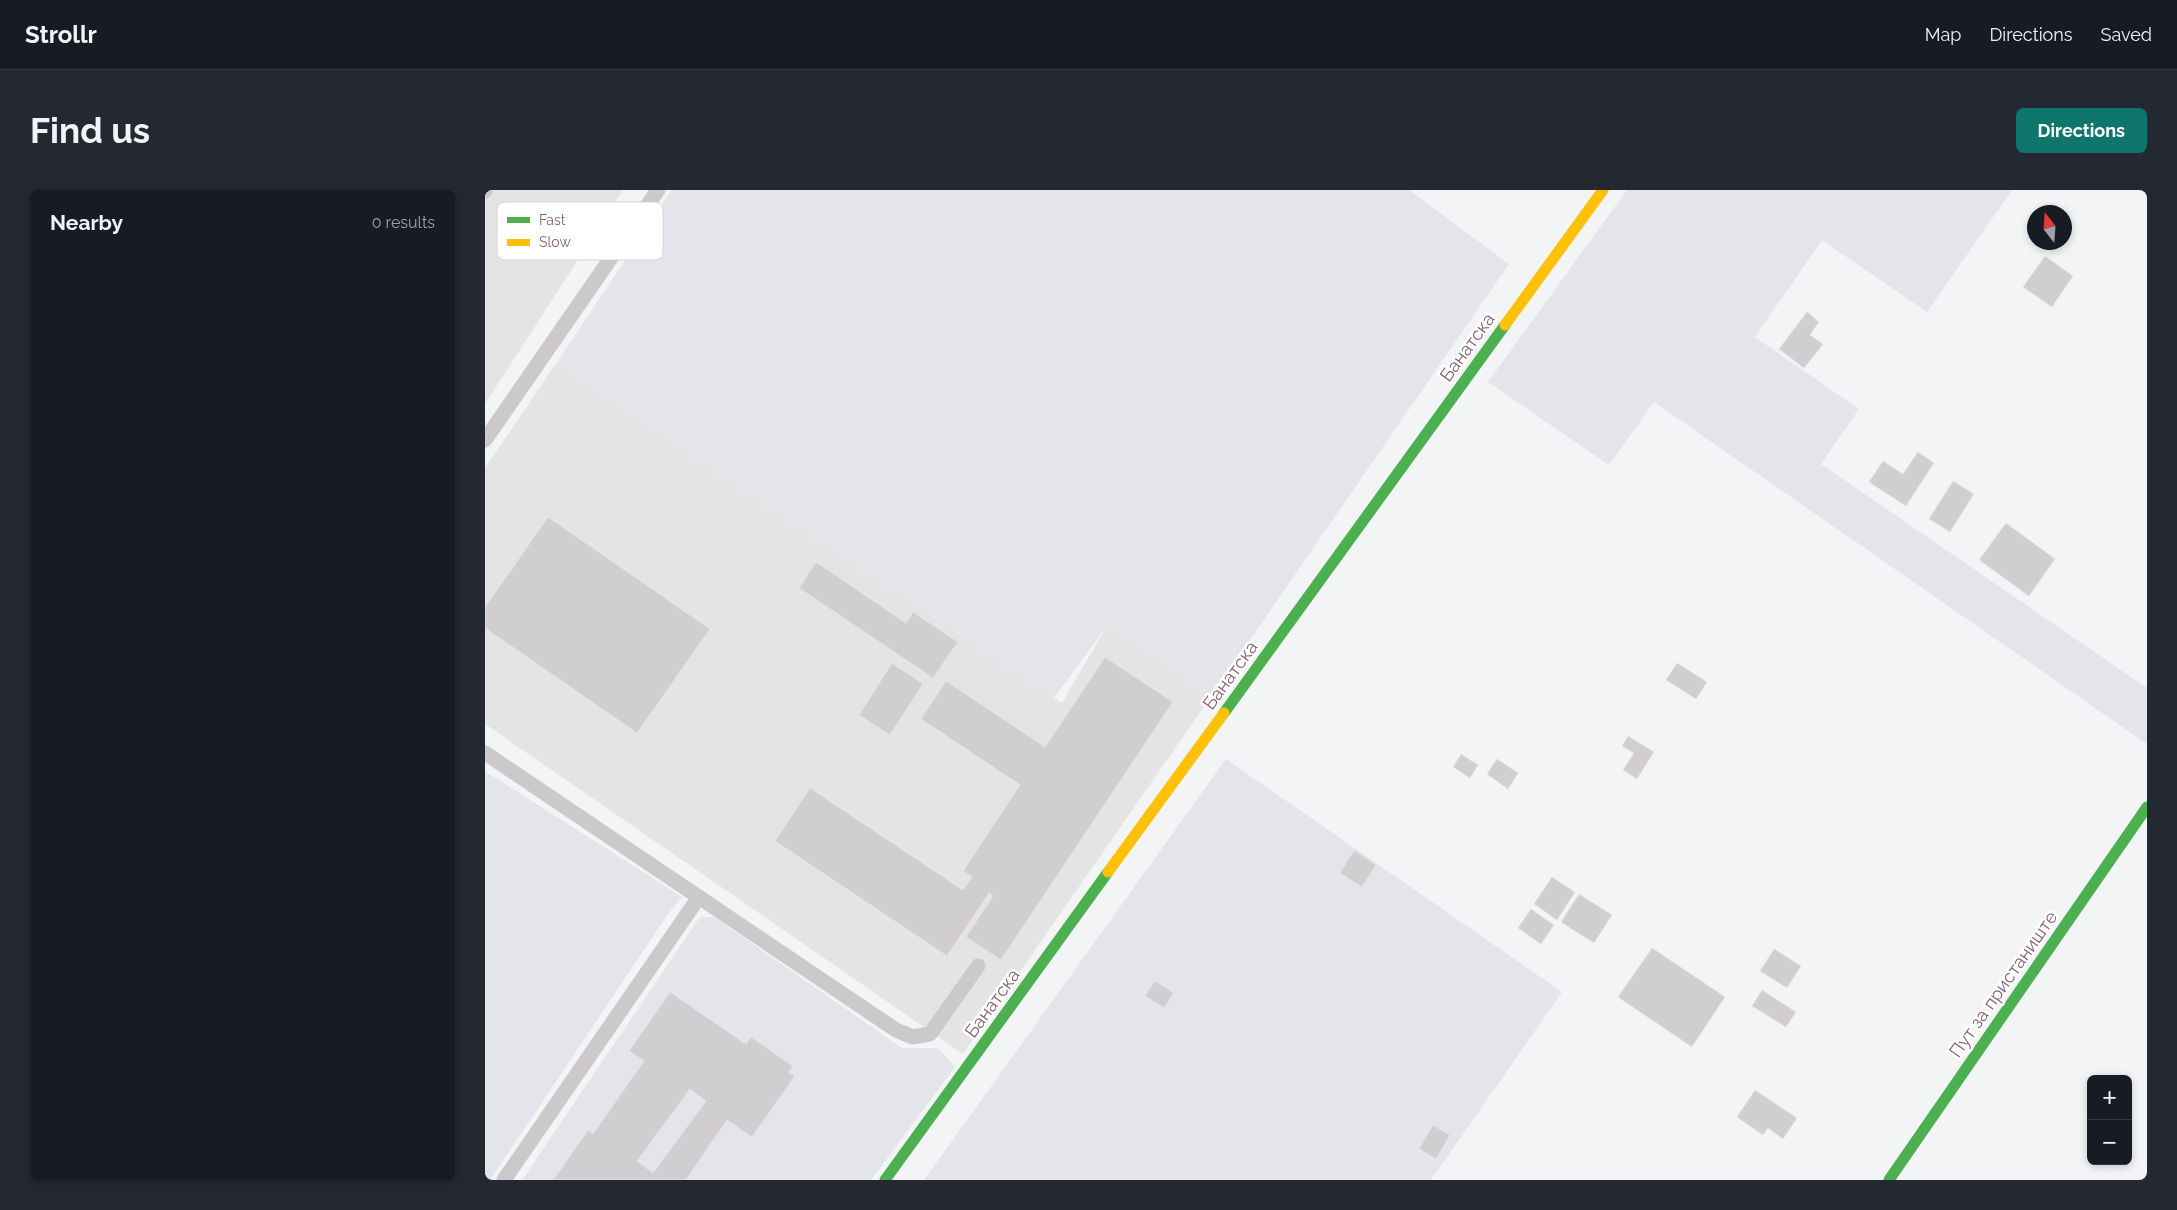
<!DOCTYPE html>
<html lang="en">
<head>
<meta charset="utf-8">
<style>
  body { margin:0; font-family:Raleway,sans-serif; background:#242831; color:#f1f3f6 }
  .controls { position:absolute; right:15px; bottom:15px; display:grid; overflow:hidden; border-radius:8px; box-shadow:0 2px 8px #0003 }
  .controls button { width:45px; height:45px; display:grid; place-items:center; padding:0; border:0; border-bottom:1px solid #363941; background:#171b24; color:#f1f3f6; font:25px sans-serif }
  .compass { position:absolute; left:1542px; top:15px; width:45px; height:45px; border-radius:50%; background:#171b24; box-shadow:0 2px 8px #0003; rotate:343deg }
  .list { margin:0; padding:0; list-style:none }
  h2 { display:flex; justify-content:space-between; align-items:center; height:65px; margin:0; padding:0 20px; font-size:21px }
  h2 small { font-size:16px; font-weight:400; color:#9ea1a6 }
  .map { position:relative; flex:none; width:1662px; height:990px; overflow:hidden; border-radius:8px }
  header { display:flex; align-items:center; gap:30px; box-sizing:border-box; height:70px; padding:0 25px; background:#171b24; border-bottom:1px solid #363941 }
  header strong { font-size:24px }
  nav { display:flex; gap:28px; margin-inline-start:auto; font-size:18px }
  .intro { display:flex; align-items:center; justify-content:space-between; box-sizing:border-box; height:120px; padding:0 30px }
  h1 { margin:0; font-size:35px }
  .button { padding:12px 22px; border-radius:8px; background:#0f766e; color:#fff; font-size:18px; font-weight:700 }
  main { display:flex; gap:30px; padding:0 30px }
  aside { flex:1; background:#171b24; border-radius:8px; box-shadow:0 2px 8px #0003 }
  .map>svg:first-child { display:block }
  .built { fill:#e5e4e5 }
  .green { fill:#e3e5eb }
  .building { fill:#d0ced0; stroke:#e2e4e4; fill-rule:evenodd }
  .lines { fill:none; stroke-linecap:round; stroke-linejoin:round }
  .lane { stroke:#cbc9ca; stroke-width:15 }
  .fast { stroke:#4caf50; stroke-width:11 }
  .slow { stroke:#ffc107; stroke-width:11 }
  .labels { text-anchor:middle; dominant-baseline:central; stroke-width:5; stroke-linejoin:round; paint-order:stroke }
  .street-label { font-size:18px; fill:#86626d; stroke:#fff }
  .key { fill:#fff; stroke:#dbd0d3; stroke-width:1 }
  .key-label { font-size:14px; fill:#86626d }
</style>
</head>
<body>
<header>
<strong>Strollr</strong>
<nav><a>Map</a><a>Directions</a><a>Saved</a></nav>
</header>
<div class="intro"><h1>Find us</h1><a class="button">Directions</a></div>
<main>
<aside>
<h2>Nearby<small>0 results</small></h2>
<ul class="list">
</ul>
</aside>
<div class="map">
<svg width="1662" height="990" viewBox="0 0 1662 990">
  <rect width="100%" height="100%" fill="#f2f4f5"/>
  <path class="built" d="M0 0H138L0 214Z
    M70 175 577 513 622 436 727 505 478 864 0 534V278Z"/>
  <path class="green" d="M187 0H924L1024 74 727 505 622 436 569 508 70 175Z
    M1142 0H1527L1442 122 1337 50 1270 147 1374 219 1336 274 1662 498V554L1169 212 1124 275 1003 192Z
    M741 569 1077 802 946 990H439Z
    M0 581 197 707 183 724 5 990H0Z
    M215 727H229L417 858H453L470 877 386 990H37Z"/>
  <path class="building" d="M1560 66 1588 86 1567 117 1538 97Z
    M1322 122 1334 132 1325 145 1338 154 1319 178 1294 159Z
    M1433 262 1449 273 1421 316 1384 292 1398 271 1418 284Z
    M1468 291 1489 304 1465 342 1444 329Z
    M63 327 225 439 152 543 0 438V417Z
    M1521 333 1570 369 1544 406 1494 370Z
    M331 372 421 433 428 422 473 452 448 488 314 398Z
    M620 467 688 512 516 770 481 747 508 706 504 703 462 766 290 651 325 598 478 700 487 687 478 681 535 595 436 529 461 491 560 557Z
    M407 473 438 494 405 545 374 525Z
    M1192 473 1222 492 1211 509 1181 490Z
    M1143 546 1169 562 1152 589 1138 580 1149 563 1137 556Z
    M976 564 993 575 985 588 968 577Z
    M1012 569 1033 583 1023 599 1002 584Z
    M869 660 891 675 877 697 855 683Z
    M1067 687 1090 702 1072 730 1049 714Z
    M1094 704 1127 725 1109 753 1076 732Z
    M1046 719 1069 735 1056 754 1033 738Z
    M1167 758 1240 807 1207 857 1133 807Z
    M1289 759 1316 776 1302 798 1275 781Z
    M670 791 689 803 679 818 660 806Z
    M1277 800 1311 822 1301 837 1267 816Z
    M185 802 261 854 266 847 308 876 303 882 310 886 267 947 242 930 201 990H68L103 940 108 944 159 871 144 861ZM205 899 221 911 168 983 152 971Z
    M1270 900 1312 928 1298 949 1283 938 1278 945 1252 927Z
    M948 935 965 945 951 969 934 959Z"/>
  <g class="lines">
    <path class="lane" d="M0 1V0
      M0 250 173 0
      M0 563 411 840 428 847 445 844 493 776
      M19 990 214 707"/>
    <path class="fast" d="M739 523 1020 135
      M400 990 623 682
      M1404 990 1662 617"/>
    <path class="slow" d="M1020 135 1118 0
      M623 682 739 523"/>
  </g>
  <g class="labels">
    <g class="street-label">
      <text transform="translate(982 157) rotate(-54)">Банатска</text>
      <text transform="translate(745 485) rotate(-54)">Банатска</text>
      <text transform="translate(1518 794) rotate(-55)">Пут за пристаниште</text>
      <text transform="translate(507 813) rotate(-54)">Банатска</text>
    </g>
  </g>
  <rect x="12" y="12" width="166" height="58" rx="8" class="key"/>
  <rect x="22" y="27" width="23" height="6" fill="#4caf50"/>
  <rect x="22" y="49" width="23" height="7" fill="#ffc107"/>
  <g class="key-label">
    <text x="54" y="35">Fast</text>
    <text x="54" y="57">Slow</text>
  </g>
</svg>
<div class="controls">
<button>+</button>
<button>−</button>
</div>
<svg class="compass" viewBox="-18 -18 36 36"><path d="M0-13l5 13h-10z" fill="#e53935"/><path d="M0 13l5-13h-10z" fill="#9ea1a6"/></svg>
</div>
</main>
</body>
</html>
